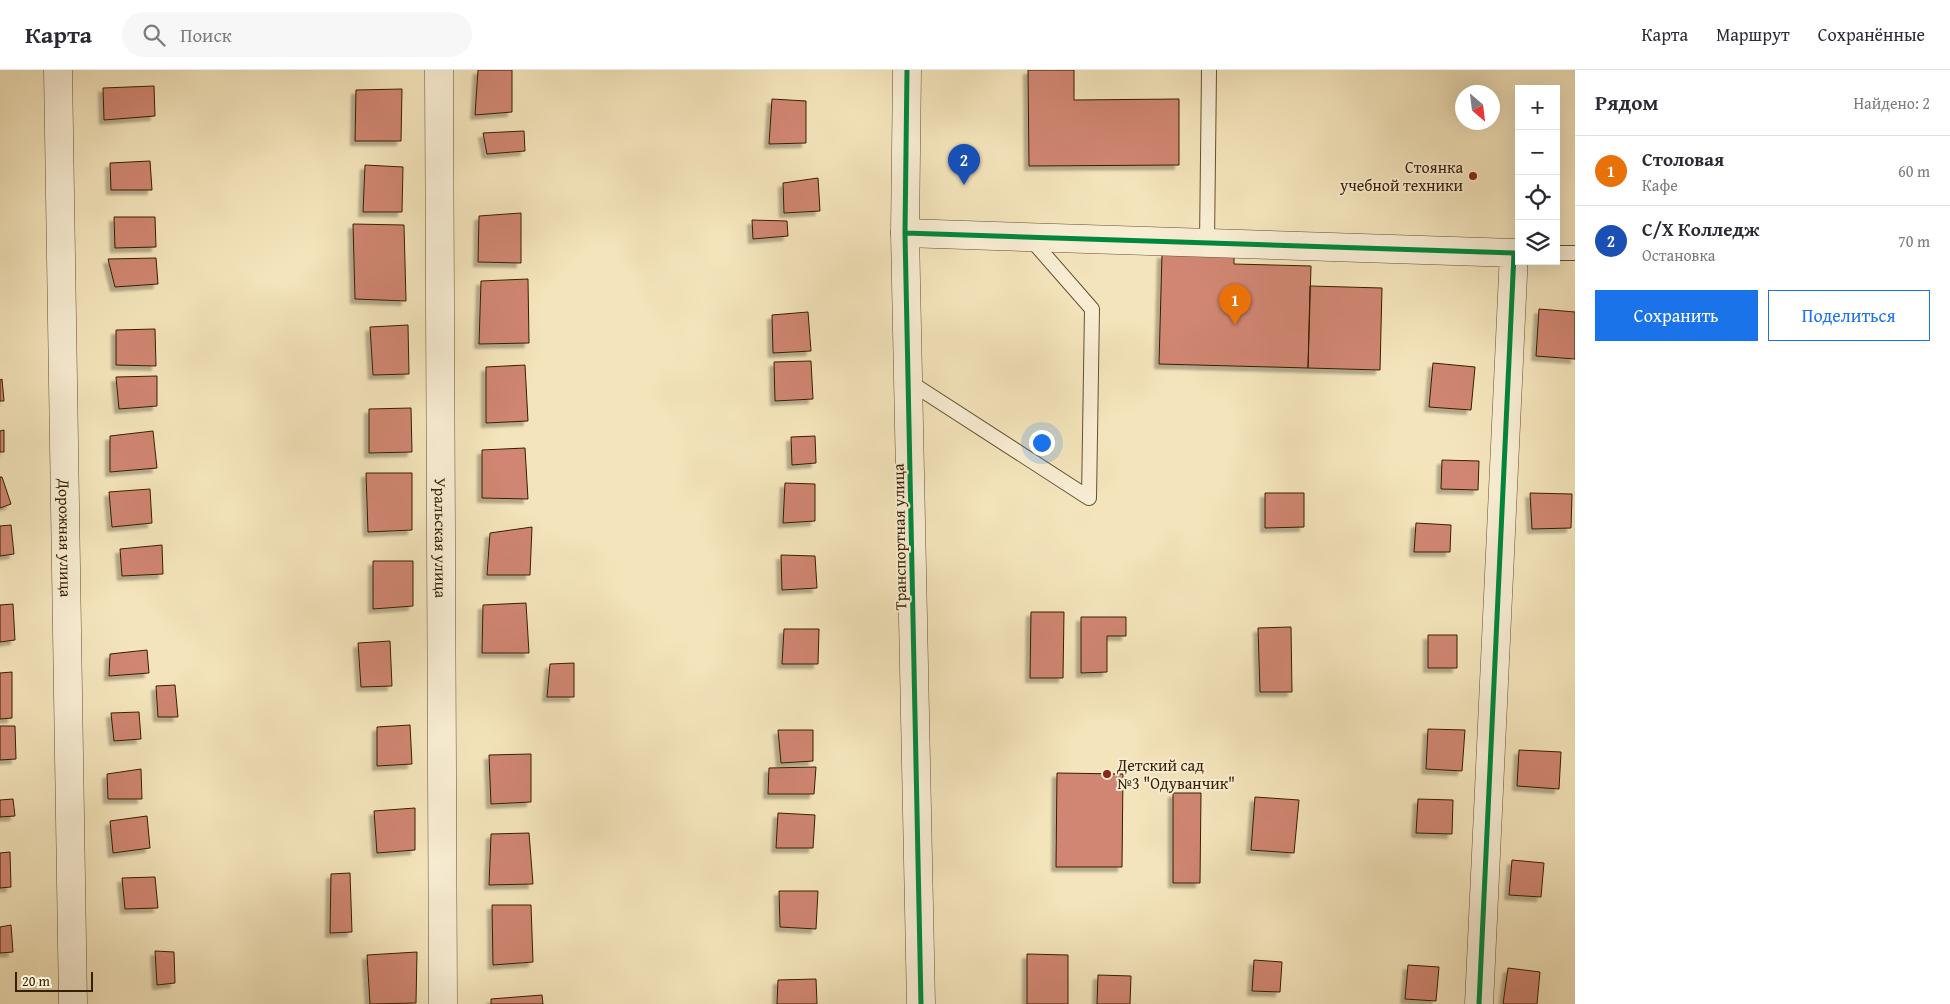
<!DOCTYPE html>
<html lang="ru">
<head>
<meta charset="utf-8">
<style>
  body { margin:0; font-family:"Gentium Book Plus",serif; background:#f7f7f7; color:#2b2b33 }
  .controls { position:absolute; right:15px; top:15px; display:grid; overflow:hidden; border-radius:0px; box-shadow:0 5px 20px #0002 }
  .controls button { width:45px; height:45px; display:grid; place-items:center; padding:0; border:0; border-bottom:1px solid #e1e1e2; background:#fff; color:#2b2b33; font:25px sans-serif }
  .compass { position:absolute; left:1455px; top:15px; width:45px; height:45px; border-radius:50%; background:#fff; box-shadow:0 5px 20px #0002; rotate:152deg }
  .scale { position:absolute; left:15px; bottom:12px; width:78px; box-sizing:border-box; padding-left:5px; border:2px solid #361e00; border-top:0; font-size:14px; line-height:18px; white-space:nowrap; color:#361e00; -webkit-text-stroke:4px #f8edd3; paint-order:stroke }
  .you { position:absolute; left:1041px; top:372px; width:18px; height:18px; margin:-12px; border:4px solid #fff; border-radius:50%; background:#1a73e8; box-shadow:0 0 0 8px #1a73e833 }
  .badge { display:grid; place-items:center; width:32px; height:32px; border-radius:50%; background:#1a73e8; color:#fff; font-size:16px; font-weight:700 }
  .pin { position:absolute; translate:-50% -41px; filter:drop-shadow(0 1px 2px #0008) }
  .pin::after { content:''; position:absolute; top:26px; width:18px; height:15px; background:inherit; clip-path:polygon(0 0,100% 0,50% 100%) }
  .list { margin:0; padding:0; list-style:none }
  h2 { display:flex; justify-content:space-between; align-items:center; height:65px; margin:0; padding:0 20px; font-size:21px }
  h2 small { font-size:16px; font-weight:400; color:#7c7c81 }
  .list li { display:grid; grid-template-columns:32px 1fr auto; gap:15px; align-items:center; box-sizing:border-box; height:70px; padding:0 20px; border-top:1px solid #e1e1e2 }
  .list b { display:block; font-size:19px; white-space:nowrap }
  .list p { margin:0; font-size:16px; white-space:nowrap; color:#7c7c81 }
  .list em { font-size:16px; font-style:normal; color:#7c7c81 }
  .actions { display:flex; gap:10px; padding:15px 20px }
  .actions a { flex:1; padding:11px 0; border:1px solid #1a73e8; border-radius:0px; text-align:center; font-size:18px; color:#1a73e8 }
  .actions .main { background:#1a73e8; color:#fff }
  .icon { flex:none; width:28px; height:28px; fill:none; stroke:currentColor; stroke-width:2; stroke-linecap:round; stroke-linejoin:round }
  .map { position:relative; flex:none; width:1575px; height:934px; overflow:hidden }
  header { display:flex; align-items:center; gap:30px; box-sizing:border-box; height:70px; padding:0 25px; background:#fff; border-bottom:1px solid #e1e1e2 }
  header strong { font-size:24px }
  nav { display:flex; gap:28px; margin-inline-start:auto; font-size:18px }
  .search { width:350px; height:45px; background:#f7f7f7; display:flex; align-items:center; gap:12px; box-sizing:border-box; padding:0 18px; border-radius:28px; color:#7c7c81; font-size:19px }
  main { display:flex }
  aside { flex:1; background:#fff }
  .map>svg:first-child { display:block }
  .building { fill:#d08672; stroke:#361e00; filter:url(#shadow) }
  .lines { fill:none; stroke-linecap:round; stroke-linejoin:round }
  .lane-casing { stroke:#66502f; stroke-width:16 }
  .street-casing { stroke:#66502f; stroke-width:29 }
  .lane { stroke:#f8edd3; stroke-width:14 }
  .street { stroke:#f8edd3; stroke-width:28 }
  .cycleway-casing { stroke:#f8edd3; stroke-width:8 }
  .cycleway { stroke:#00873e; stroke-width:5 }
  .poi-dot { fill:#8f2418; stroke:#f8edd3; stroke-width:2 }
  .labels { text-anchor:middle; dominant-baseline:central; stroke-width:4; stroke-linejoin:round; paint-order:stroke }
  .poi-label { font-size:16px; fill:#361e00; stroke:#f8edd3; text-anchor:end }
  .street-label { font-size:16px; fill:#361e00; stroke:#f8edd3 }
</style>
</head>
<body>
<header>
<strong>Карта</strong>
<div class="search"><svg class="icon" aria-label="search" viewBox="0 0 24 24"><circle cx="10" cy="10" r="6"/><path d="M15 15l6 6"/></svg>Поиск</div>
<nav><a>Карта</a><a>Маршрут</a><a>Сохранённые</a></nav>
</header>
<main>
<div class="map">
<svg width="1575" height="934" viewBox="0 0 1575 934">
  <defs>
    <filter id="shadow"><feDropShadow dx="-4.5" dy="4.5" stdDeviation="1" flood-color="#0004"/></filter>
  </defs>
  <rect width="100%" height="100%" fill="#f4e4bb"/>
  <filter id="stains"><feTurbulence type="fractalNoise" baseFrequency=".004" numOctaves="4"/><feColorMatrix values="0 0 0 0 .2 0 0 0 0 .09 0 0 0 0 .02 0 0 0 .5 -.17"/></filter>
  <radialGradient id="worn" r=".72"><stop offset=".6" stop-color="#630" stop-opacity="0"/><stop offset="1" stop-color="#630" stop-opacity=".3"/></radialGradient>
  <path class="building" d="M478 0H512V42L475 45Z
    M1028 0H1074V30L1179 29V95L1029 96Z
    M154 16 155 46 104 50 103 18Z
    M402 19 401 71H355L356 20Z
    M772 29 806 31V73L769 74Z
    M524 61 525 81 487 84 483 63Z
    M150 91 152 120H111L110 93Z
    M365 95 403 97 402 142H363Z
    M818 108 820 141 784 143 783 113Z
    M521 143V193L478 192 479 146Z
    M114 147H155L156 177 115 178Z
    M752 150 787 151 788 166 753 169Z
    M353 154 404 155 406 231 355 229Z
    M1162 184 1234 186V194L1311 196 1308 298 1159 294Z
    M156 188 158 214 115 217 108 189Z
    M528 209 529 273 479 274 481 211Z
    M1310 216 1382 218 1380 300 1308 298Z
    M1539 239 1575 242V289L1536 286Z
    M808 242 811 281 773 283 772 245Z
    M408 255 409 304 373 305 370 257Z
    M155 259 156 296 116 295V260Z
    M811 291 813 329 775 331 774 292Z
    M1433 293 1475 297 1471 340 1429 337Z
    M525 295 528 351 486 353V297Z
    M157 306V336L119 339 116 307Z
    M2 309 4 331H0V310Z
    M411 338 412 382 369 383V339Z
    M4 360V382H0V361Z
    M153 361 157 398 110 402V366Z
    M815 366 816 393 792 395 791 367Z
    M525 378 528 429 482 428V380Z
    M1442 390 1479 391 1478 420 1441 419Z
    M366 403H412V460L368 462Z
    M0 407H2L11 434 0 438Z
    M785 413 815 414V451L783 453Z
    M150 419 152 453 112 457 109 422Z
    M1265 423H1304V457L1265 458Z
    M1530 423 1572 424 1571 458 1532 459Z
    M1416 453 1451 455 1450 482H1414Z
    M11 455 14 484 0 486V456Z
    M532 457 530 505H487L490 463Z
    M162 475 163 504 122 506 120 479Z
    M781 485 815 486 817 518 782 520Z
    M373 491H413V536L373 539Z
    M526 533 529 583H482L483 535Z
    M13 534 15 570 0 572V535Z
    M1031 542H1064L1063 608H1030Z
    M1081 547H1126V566H1107V602L1081 603Z
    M1291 557 1292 622H1260L1258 558Z
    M784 559H819L818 594H782Z
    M1428 565H1457V598H1428Z
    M390 571 392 616 361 617 358 573Z
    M147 580 149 603 109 606 110 584Z
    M574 593V627H547L550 594Z
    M12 602V648L0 649V603Z
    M175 615 178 647H158L156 616Z
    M139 642 141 669 114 671 111 643Z
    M410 655 412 694 377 696V657Z
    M0 656H15L16 689 0 690Z
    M1428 659 1465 660 1462 701 1426 699Z
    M778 660H813V691L781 693Z
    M1519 680 1561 682 1559 719 1517 716Z
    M531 684V732L491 734 489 685Z
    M816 697 814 724H768L769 698Z
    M141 699 142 729H108L107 704Z
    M1057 703 1123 704 1122 797H1056Z
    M1173 723H1201L1200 813H1173Z
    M1255 727 1299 730 1294 783 1251 780Z
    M13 729 15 746 0 747V730Z
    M1418 729 1453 730 1452 764 1416 763Z
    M415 738V780L377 783 374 741Z
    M778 743 815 745 813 778H776Z
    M147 746 150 778 113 783 110 751Z
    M529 763 533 814 489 815 491 764Z
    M10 782 11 817 0 818V783Z
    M1512 790 1544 793 1541 827 1509 825Z
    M350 803 352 862 330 863 331 804Z
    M155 807 158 838 125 839 122 808Z
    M779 821H818L816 859 780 857Z
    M492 835H531L533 892 493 895Z
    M11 855 13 882 0 883V857Z
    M155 881 174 882 175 913 157 915Z
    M417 882 416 933 370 934 367 885Z
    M1027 884 1068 885V934H1027Z
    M1254 890 1282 892 1280 922 1252 921Z
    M1408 895 1439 897 1436 931 1405 929Z
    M1508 898 1540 902 1537 934H1503Z
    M1098 905 1131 906 1130 934H1097Z
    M816 909 817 934H777L778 910Z
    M542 925 543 934H491V929Z"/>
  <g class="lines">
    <g class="lane-casing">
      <path id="lane" d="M1029 167 1092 239 1089 428
        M1207 173 1209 0
        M1556 183H1575
        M908 311 1089 428"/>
    </g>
    <g class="street-casing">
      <g id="street">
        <path id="s1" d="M58 0 73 934"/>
        <path id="s2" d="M439 0 443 934"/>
        <path d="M907 0 905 163 921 934"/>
        <path d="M905 163 1514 183 1479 934"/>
      </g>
    </g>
    <use href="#lane" class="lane"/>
    <use href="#street" class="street"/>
    <g class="cycleway-casing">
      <path id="cycleway" d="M907 0 905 163 921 934
        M905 163 1514 183 1479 934"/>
    </g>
    <use href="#cycleway" class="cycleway"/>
  </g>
  <g class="poi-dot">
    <circle cx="1473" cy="106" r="5"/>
    <circle cx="1107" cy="704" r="5"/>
  </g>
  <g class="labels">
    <g class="poi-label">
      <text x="1463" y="97">Стоянка<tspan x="1463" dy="18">учебной техники</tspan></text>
      <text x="1117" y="695" text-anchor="start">Детский сад<tspan x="1117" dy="18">№3 "Одуванчик"</tspan></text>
    </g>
    <g class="street-label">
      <text stroke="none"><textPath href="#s1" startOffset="468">Дорожная улица</textPath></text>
      <text stroke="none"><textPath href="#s2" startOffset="468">Уральская улица</textPath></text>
      <text transform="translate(899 467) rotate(-91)">Транспортная улица</text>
    </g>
  </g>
  <rect width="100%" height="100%" filter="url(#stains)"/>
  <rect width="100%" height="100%" fill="url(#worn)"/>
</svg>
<div class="controls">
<button>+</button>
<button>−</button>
<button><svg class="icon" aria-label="locate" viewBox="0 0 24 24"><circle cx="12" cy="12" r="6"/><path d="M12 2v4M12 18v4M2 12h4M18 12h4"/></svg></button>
<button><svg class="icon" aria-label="layers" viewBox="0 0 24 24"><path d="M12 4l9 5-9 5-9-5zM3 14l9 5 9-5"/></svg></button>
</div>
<svg class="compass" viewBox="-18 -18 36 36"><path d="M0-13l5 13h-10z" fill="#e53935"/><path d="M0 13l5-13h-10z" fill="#7c7c81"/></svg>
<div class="scale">20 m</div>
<div class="you"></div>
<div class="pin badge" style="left:1235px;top:255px;background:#e8710a">1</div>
<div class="pin badge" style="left:964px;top:115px;background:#1a4fb4">2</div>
</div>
<aside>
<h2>Рядом<small>Найдено: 2</small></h2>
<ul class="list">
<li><span class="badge" style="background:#e8710a">1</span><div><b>Столовая</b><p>Кафе</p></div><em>60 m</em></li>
<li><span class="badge" style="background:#1a4fb4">2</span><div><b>С/Х Колледж</b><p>Остановка</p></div><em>70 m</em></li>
</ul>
<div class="actions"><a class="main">Сохранить</a><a>Поделиться</a></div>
</aside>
</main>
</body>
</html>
